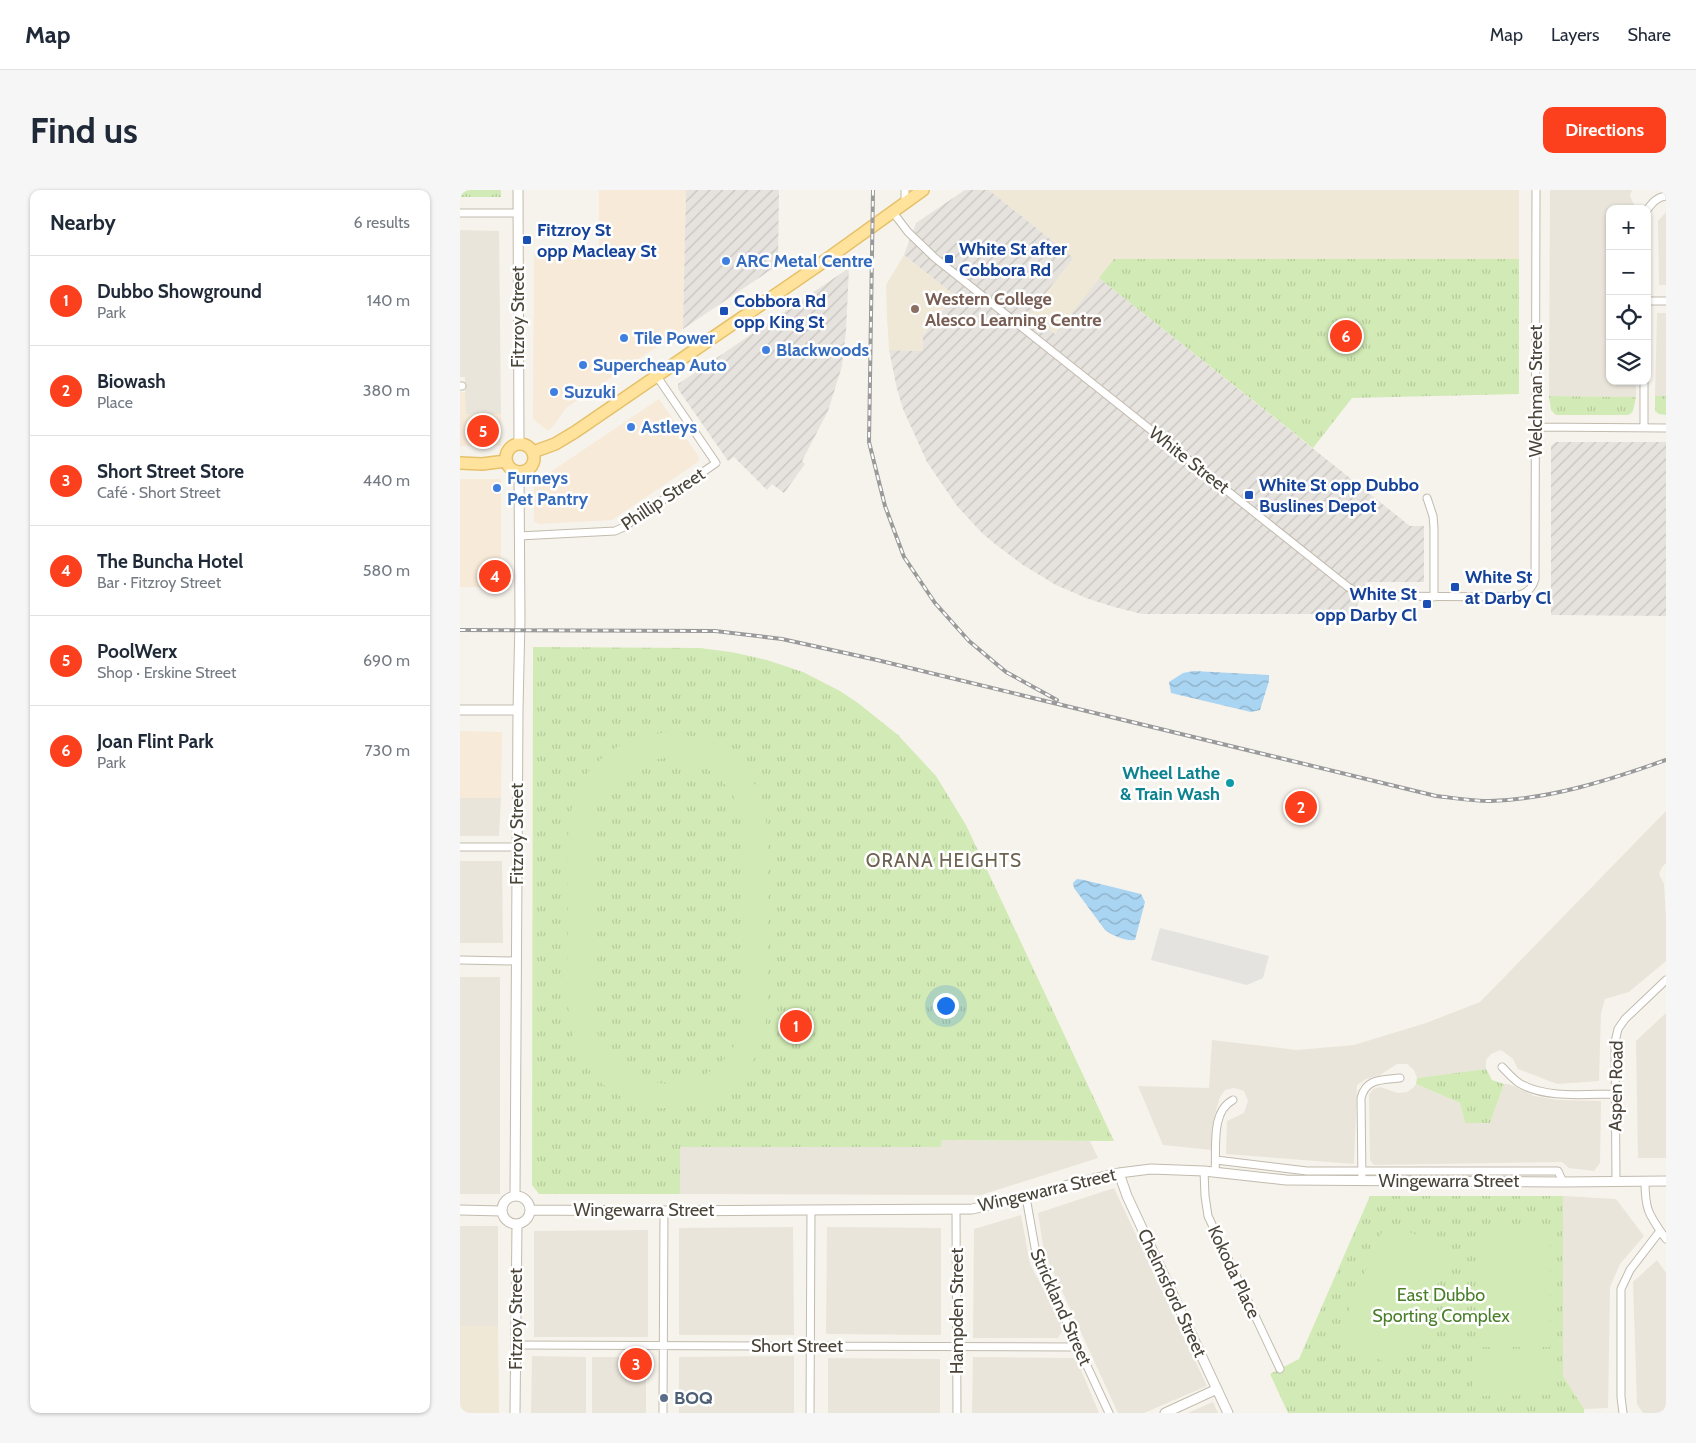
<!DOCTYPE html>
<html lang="en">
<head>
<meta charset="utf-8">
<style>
  body { margin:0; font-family:Cabin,sans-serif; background:#f6f6f7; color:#1f2937 }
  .controls { position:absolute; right:15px; top:15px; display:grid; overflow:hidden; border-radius:10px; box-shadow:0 1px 4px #0004 }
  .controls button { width:45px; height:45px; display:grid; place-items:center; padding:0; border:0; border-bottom:1px solid #e0e1e3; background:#fff; color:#1f2937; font:25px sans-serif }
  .you { position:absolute; left:485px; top:815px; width:18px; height:18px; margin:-12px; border:4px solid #fff; border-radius:50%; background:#1a73e8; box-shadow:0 0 0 8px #1a73e833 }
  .badge { display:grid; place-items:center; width:32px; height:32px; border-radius:50%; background:#fc3f1d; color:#fff; font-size:16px; font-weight:700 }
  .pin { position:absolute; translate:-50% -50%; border:2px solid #fff; box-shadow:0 1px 5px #0006 }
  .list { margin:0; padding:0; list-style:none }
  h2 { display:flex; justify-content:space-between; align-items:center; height:65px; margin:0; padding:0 20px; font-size:21px }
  h2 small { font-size:16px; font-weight:400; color:#747a83 }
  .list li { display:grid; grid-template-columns:32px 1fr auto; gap:15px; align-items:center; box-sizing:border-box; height:90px; padding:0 20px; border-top:1px solid #e0e1e3 }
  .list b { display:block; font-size:19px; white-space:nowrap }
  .list p { margin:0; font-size:16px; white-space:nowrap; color:#747a83 }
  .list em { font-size:16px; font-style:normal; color:#747a83 }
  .icon { flex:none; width:28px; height:28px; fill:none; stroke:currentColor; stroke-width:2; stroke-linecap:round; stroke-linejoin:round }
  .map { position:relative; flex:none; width:1206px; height:1223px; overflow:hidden; border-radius:10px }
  header { display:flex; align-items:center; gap:30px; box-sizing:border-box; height:70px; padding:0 25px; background:#fff; border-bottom:1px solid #e0e1e3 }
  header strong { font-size:24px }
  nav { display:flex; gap:28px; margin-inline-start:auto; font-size:18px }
  .intro { display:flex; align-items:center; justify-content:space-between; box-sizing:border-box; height:120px; padding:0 30px }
  h1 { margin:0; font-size:35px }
  .button { padding:12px 22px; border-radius:10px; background:#fc3f1d; color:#fff; font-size:18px; font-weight:700 }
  main { display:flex; gap:30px; padding:0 30px }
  aside { flex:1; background:#fff; border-radius:10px; box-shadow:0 1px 4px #0004 }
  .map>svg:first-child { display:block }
  .residential { fill:#eae5da }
  .commercial { fill:#f7ead8 }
  .industrial { fill:url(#industrial-furrows) }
  .education { fill:#efe8d6 }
  .park { fill:url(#park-tufts) }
  .pitch { fill:#d2eab5; fill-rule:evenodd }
  .parking { fill:#e5e3e0 }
  .water { fill:url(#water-waves) }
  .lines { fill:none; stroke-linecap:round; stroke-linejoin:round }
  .minor-casing { stroke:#c2bbae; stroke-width:9 }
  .tertiary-casing { stroke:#c2bbae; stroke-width:11 }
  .primary-casing { stroke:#e6c16a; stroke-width:14 }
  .minor { stroke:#fff; stroke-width:7 }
  .tertiary { stroke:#fff; stroke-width:9 }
  .primary { stroke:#ffe39c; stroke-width:11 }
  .rail-casing { stroke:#9a9a9a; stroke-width:4 }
  .rail { stroke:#fff; stroke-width:2; stroke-dasharray:5.5; stroke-linecap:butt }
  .transit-dot { fill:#1a4fb4; stroke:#fff; stroke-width:2 }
  .shop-dot { fill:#3f7fe0; stroke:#fff; stroke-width:2 }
  .education-dot { fill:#8d6e63; stroke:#fff; stroke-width:2 }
  .culture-dot { fill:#0f9aa8; stroke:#fff; stroke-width:2 }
  .service-dot { fill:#5c6f8a; stroke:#fff; stroke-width:2 }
  .labels { text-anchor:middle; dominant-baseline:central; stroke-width:5; stroke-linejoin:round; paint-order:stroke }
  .transit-label { font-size:18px; font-weight:bold; fill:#164399; stroke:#fff; text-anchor:start }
  .shop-label { font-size:18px; font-weight:bold; fill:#366cbe; stroke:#fff; text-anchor:start }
  .education-label { font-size:18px; font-weight:bold; fill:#785e54; stroke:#fff; text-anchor:start }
  .street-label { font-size:18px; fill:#4b4439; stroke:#fff }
  .culture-label { font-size:18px; font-weight:bold; fill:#0d838f; stroke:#fff; text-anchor:end }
  .park-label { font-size:18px; fill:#4a7f2a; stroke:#fff }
  .service-label { font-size:18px; font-weight:bold; fill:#4e5e75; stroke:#fff; text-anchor:start }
  .neighbourhood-label { font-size:19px; letter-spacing:1px; fill:#6e6250; stroke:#fff }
</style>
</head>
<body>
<header>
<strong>Map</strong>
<nav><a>Map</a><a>Layers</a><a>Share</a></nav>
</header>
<div class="intro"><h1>Find us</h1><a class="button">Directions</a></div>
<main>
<aside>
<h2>Nearby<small>6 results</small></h2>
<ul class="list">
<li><span class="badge">1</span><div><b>Dubbo Showground</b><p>Park</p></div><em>140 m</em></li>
<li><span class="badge">2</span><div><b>Biowash</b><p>Place</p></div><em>380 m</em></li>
<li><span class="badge">3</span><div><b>Short Street Store</b><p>Café · Short Street</p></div><em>440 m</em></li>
<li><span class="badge">4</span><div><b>The Buncha Hotel</b><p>Bar · Fitzroy Street</p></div><em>580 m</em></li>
<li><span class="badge">5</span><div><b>PoolWerx</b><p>Shop · Erskine Street</p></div><em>690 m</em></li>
<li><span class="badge">6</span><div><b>Joan Flint Park</b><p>Park</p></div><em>730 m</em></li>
</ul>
</aside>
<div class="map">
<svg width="1206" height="1223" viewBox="0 0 1206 1223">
  <defs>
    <pattern id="industrial-furrows" width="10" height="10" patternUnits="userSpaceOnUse" patternTransform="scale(1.25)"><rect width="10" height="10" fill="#e6e2dd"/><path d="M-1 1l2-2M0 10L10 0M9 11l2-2" fill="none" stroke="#c7c3be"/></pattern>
    <pattern id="park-tufts" width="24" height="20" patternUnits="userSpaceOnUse" patternTransform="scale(1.25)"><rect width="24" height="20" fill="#d2eab5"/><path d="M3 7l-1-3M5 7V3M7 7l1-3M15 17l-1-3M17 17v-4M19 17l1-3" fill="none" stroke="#b6ca9c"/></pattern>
    <pattern id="water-waves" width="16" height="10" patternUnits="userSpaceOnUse" patternTransform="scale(1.25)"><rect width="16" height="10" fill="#a9d4f2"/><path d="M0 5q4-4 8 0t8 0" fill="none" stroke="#8caec5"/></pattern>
  </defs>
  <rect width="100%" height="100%" fill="#f6f3ec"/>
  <path class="residential" d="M1090 0H1172L1170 6 1176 19H1150V191H1176V207L1089 206Z
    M1206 22V95H1199L1198 31Z
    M0 40 39 41 41 224H5V187H0Z
    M1197 123H1206V206H1195Z
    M0 608H41L39 646H0Z
    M1206 621V673L1202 677 1199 684 1204 694 1206 728V771L1169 802 1145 809 1141 823 1139 891 1097 894 1058 879 1053 869 1041 860 1031 864 1026 870V879L957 888 954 880 947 874H937L920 885 906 889 897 895 894 974 766 964 767 931 784 923 788 911 784 901 774 898 765 900 760 907 753 931 752 960 703 955 678 896 749 898 752 850 837 860 894 855 966 833 1020 812Z
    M0 671H42L43 753H0Z
    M0 787H40V1004H0Z
    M1206 823V968H1178L1176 851Z
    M956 894 1000 913 1005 933H1030L1044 894H1048L1056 897 1074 906 1098 910 1141 911 1140 973 1134 981 1109 978 1102 972 914 975 910 970 909 905 913 899 920 897 938 903 947 902 954 897Z
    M482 950 630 951 638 968 521 1005 220 1004V957H481Z
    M654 998 747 1196 684 1223H658L584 1062 578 1023Z
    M1103 1006 1156 1009 1184 1046 1160 1074 1150 1097 1148 1218 1124 1219 1103 1186Z
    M561 1025 570 1074 604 1138 598 1148H513L514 1039Z
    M0 1036H38V1136H0Z
    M333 1037 334 1145H219V1038Z
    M367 1037 481 1038V1145L366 1144Z
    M188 1040V1147H74V1041Z
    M1197 1070 1206 1083V1223H1183L1177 1214 1173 1092Z
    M72 1166 126 1167V1223H71Z
    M334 1166V1223H219V1167Z
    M132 1167H186V1223H132Z
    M513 1167 616 1168 639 1223H512Z
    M368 1168 480 1169V1223H368Z
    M753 1212 758 1223H728Z"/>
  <path class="commercial" d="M139 0H226L223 139 106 218 95 234 88 241 73 229 74 63 139 64Z
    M0 202H5L6 224H41V256H0Z
    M199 209 239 267 238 272 152 330 80 334 74 332V293Z
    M0 289H41V397H0Z
    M0 541 42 542 41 608H0Z"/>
  <path class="industrial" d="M226 0H319L318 75 223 139Z
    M505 0H529L614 68 570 123 595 144 639 88 950 336H964V392H906L894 424H682L654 417 626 408 596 395 563 375 535 354 522 343 497 316 467 272 443 219 437 199 429 160 463 161V145L494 105 444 65 456 33Z
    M389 78 386 141 382 176 368 221 342 271 345 274 324 303 312 294 307 300 274 267 268 271 218 199V194Z
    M1096 252H1206V426L1091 425V256Z"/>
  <path class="education" d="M529 0H1059V69H655L595 144 569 124 614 68Z
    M444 65 494 105 463 144V161L429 160 427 127 426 95Z
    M0 1136H38L39 1223H0Z"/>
  <path class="park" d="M0 0H41V7H0Z
    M654 69H1059V204L892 208 853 258 639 88Z
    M1089 206 1176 207 1173 221 1169 225H1096L1091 220Z
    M1195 206H1206V225L1199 224 1195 221Z
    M73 457 239 458 271 462 307 470 343 482 380 501 398 513 438 545 476 586 506 635 654 951 482 950 481 957H220V1004H79L72 995Z
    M1026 879 1032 890 1044 894 1030 933H1005L1000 913 956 894 957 888Z
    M910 1006H1103V1186L1124 1219V1223H828L810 1184 839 1169Z"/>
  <path class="pitch" d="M210 542C223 545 237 546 250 552 276 563 295 588 303 614 310 639 307 668 307 693 308 730 308 767 308 804 307 827 305 852 292 873 286 883 276 893 266 900 220 931 157 922 125 874 120 866 115 856 113 847 104 813 108 766 108 730 108 696 105 661 110 628 112 615 115 603 122 592 141 560 173 545 210 542ZM205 568C235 570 257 579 273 606 277 612 279 619 280 625 286 659 283 695 283 729 284 761 289 820 278 848 267 875 238 894 209 894 176 893 148 873 137 842 127 817 132 774 132 747 132 710 129 672 133 635 134 624 136 613 142 604 155 581 180 571 205 568Z
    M926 1032 992 1060 941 1179 876 1151Z
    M1018 1039H1090V1157H1018Z
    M1013 1163H1093V1205L1013 1206Z"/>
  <path class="parking" d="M700 738 809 766 803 788 787 795 691 770Z"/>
  <path class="water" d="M734 481 809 485V491L800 520 791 522 711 503 709 492 723 483Z
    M617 689 624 690 681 704 685 712 675 750C664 751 654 746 645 740L614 698 613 693Z"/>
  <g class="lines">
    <g class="minor-casing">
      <path id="minor" d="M445 12V0
        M1187 20C1192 13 1197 7 1206 6
        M432 21 448 42 475 68 888 397 897 402 918 406 1048 407C1062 405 1071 403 1075 389L1076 0
        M0 23H58
        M1187 111H1206
        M0 196H2
        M1076 237 1206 238
        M1184 237V191
        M967 308 973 326 974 338V407
        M59 346 155 341 164 337 256 273 196 185
        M0 657H57
        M0 770 56 771
        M1042 877C1047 882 1053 889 1059 893 1085 909 1126 904 1155 904
        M756 970 847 981H1098L1103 992
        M744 981 745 1006 748 1026 820 1179
        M755 982C757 959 750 922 773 910
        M902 991 901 908C906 888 922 890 940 888
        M1156 991 1155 852 1158 839 1165 829 1206 790
        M1185 991C1185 1021 1189 1025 1206 1049
        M566 1007 577 1069 649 1223
        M496 1019 497 1223
        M56 1155 618 1157
        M203 1223 204 1021
        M350 1223 351 1020
        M1163 1223 1161 1207V1099L1170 1080 1200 1041"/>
    </g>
    <g class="tertiary-casing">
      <path id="tertiary" d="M58 0 59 254
        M0 520H58
        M659 983 667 1006 768 1223
        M42 1020a14 14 0 1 1 28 0a14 14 0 1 1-28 0Z
        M55 1006 58 520 60 430 59 282
        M0 1020 42 1021
        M70 1020 204 1021 512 1019 566 1007 612 994 659 983 691 979 744 981 826 990 1103 992 1206 991
        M55 1223 57 1034
        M705 1223 757 1199"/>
    </g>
    <g class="primary-casing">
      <path id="primary" d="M46 268a14 14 0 1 1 28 0a14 14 0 1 1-28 0Z
        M73 262 95 254 115 242 356 77 463 0
        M0 273 22 274 46 271"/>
    </g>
    <use href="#minor" class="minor"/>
    <use href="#tertiary" class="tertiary"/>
    <use href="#primary" class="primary"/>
    <g class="rail-casing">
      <path id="rail" d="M413 0 409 252 425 316 444 367 475 413 509 451 546 482 597 510
        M0 440 255 441 322 449 417 470 976 606C994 608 1012 611 1030 611 1091 609 1150 590 1206 570"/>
    </g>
    <use href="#rail" class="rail"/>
  </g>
  <g class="transit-dot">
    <rect x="62" y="45" width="10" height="10" rx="2.5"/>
    <rect x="484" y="64" width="10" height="10" rx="2.5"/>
    <rect x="259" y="116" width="10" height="10" rx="2.5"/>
    <rect x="784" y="300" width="10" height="10" rx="2.5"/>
    <rect x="990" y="392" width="10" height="10" rx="2.5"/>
    <rect x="962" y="409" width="10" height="10" rx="2.5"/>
  </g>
  <g class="shop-dot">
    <circle cx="266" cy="71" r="5"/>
    <circle cx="164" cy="148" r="5"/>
    <circle cx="306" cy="160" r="5"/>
    <circle cx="123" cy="175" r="5"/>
    <circle cx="94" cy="202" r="5"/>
    <circle cx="171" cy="237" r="5"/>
    <circle cx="37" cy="298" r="5"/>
  </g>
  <circle class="education-dot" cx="455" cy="119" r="5"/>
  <circle class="culture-dot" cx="770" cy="593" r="5"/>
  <circle class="service-dot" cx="204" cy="1208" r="5"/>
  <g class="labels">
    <g class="transit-label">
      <text x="77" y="40">Fitzroy St<tspan x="77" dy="21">opp Macleay St</tspan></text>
      <text x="499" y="59">White St after<tspan x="499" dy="21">Cobbora Rd</tspan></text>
      <text x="274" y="111">Cobbora Rd<tspan x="274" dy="21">opp King St</tspan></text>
      <text x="799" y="295">White St opp Dubbo<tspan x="799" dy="21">Buslines Depot</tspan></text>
      <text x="1005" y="387">White St<tspan x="1005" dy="21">at Darby Cl</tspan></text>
      <text x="957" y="404" text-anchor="end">White St<tspan x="957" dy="21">opp Darby Cl</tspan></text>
    </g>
    <g class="shop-label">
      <text x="276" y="71">ARC Metal Centre</text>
      <text x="174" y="148">Tile Power</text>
      <text x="316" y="160">Blackwoods</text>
      <text x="133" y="175">Supercheap Auto</text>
      <text x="104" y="202">Suzuki</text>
      <text x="181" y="237">Astleys</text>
      <text x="47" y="288">Furneys<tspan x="47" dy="21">Pet Pantry</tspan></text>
    </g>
    <g class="education-label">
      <text x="465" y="109">Western College<tspan x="465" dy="21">Alesco Learning Centre</tspan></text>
    </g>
    <g class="street-label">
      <text transform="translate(58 127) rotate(-90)">Fitzroy Street</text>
      <text transform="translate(1076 201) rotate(-90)">Welchman Street</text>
      <text transform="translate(729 270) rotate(38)">White Street</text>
      <text transform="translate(203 309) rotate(-34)">Phillip Street</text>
      <text transform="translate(57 644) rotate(-90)">Fitzroy Street</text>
      <text transform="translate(1156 896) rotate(-89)">Aspen Road</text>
      <text x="989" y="991">Wingewarra Street</text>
      <text transform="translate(587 1000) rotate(-13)">Wingewarra Street</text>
      <text x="184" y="1020">Wingewarra Street</text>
      <text transform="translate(774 1082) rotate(65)">Kokoda Place</text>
      <text transform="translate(712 1103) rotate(65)">Chelmsford Street</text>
      <text transform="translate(601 1117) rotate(66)">Strickland Street</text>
      <text transform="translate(497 1121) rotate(-90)">Hampden Street</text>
      <text transform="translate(56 1129) rotate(-90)">Fitzroy Street</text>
      <text x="337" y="1156">Short Street</text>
    </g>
    <g class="culture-label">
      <text x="760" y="583">Wheel Lathe<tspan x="760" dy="21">&amp; Train Wash</tspan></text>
    </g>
    <g class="park-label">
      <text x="981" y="1105">East Dubbo<tspan x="981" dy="21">Sporting Complex</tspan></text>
    </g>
    <g class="service-label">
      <text x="214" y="1208">BOQ</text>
    </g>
    <g class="neighbourhood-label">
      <text x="484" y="670">ORANA HEIGHTS</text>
    </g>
  </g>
</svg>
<div class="controls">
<button>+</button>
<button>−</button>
<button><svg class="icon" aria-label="locate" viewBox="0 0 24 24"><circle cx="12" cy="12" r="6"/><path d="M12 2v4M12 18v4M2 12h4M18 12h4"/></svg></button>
<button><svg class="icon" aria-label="layers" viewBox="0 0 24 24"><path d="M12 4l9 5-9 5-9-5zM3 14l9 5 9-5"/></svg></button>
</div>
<div class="you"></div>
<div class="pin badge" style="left:336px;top:836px">1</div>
<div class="pin badge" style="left:841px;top:617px">2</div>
<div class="pin badge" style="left:176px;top:1174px">3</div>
<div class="pin badge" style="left:35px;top:386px">4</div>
<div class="pin badge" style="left:23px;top:241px">5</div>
<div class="pin badge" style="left:886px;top:146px">6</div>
</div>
</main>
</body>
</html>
